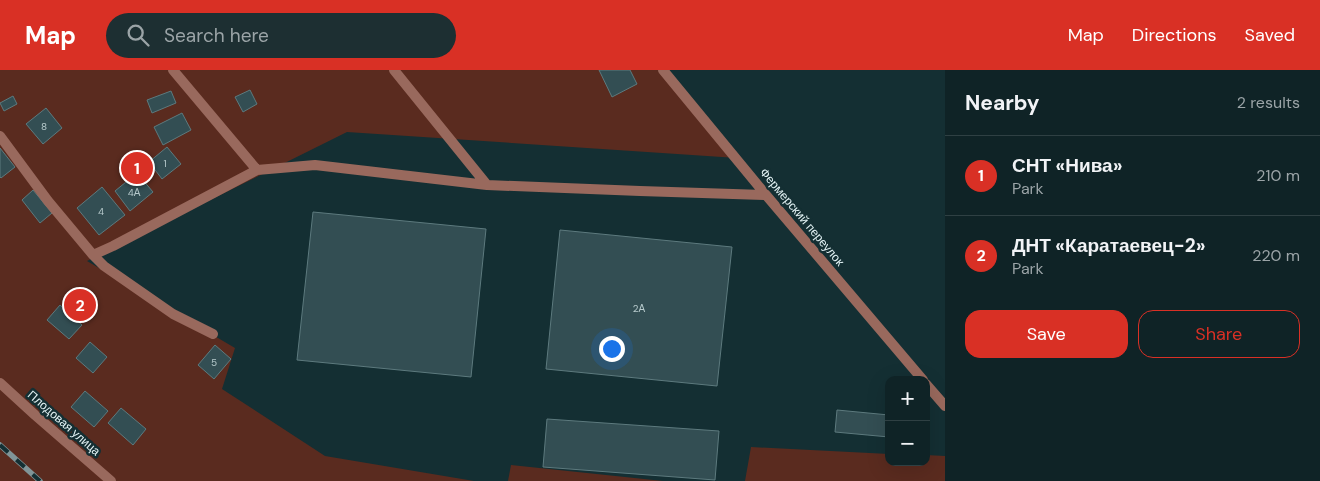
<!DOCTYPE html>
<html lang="en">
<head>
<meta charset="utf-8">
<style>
  body { margin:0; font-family:"DM Sans",sans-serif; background:#1d2f32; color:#f1f3f6 }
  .controls { position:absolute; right:15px; bottom:15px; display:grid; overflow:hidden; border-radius:10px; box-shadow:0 5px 20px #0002 }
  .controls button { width:45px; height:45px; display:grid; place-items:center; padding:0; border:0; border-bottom:1px solid #2f4043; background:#0f2326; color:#f1f3f6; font:25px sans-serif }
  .you { position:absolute; left:611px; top:278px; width:18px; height:18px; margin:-12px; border:4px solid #fff; border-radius:50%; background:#1a73e8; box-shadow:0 0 0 8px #1a73e833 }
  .badge { display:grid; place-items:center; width:32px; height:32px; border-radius:50%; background:#d93025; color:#fff; font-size:16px; font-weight:700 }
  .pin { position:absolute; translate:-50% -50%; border:2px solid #fff; box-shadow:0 1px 5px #0006 }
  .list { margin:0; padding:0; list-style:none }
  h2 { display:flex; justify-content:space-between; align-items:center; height:65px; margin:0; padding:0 20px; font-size:21px }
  h2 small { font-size:16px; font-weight:400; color:#9ba4a7 }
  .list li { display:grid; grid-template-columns:32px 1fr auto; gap:15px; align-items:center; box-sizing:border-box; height:80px; padding:0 20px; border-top:1px solid #2f4043 }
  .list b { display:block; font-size:19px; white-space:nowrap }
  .list p { margin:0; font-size:16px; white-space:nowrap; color:#9ba4a7 }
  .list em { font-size:16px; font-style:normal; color:#9ba4a7 }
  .actions { display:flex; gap:10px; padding:15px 20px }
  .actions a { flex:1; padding:11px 0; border:1px solid #d93025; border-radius:15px; text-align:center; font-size:18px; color:#d93025 }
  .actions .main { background:#d93025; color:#fff }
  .icon { flex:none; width:28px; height:28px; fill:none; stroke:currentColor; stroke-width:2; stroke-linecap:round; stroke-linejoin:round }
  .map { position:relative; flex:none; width:945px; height:411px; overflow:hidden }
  header { display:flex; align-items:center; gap:30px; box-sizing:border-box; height:70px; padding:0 25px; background:#d93025; color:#fff }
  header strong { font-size:24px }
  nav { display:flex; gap:28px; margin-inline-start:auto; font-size:18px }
  .search { width:350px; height:45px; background:#1d2f32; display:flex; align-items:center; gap:12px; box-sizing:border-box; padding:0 18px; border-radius:28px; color:#9ba4a7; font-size:19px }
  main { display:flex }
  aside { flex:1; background:#0f2326 }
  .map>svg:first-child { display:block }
  .green { fill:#5a2b1f }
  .building { fill:#334e53; stroke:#5d7a7e }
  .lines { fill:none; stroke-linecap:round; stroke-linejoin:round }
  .minor { stroke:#99695d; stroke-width:10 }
  .rail-casing { stroke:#809598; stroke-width:5.5 }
  .rail { stroke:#142f33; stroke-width:4; stroke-dasharray:11; stroke-linecap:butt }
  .labels { text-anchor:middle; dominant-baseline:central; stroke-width:5; stroke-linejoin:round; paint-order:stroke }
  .number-label { font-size:10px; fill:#b7cacc }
  .street-label { font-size:12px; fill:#e3f3f5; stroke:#142f33 }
</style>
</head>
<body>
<header>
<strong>Map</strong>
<div class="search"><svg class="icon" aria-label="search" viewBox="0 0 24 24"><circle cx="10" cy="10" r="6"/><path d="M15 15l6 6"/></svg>Search here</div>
<nav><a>Map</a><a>Directions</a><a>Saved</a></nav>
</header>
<main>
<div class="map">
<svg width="945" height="411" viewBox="0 0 945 411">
  <rect width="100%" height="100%" fill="#142f33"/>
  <path class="green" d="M0 0H664L737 88 347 62 87 191 235 278 222 319 325 386 474 411H0Z
    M751 377 889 384V392H926V385L945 386V411H745Z
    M511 395 663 411H508Z"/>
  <path class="building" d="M599 0H630L637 14 612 27Z
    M250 20 257 34 243 42 235 27Z
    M171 21 176 33 152 43 147 30Z
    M13 26 17 34 4 41 0 33Z
    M46 38 62 58 43 74 26 54Z
    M182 43 191 60 163 75 154 57Z
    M167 77 181 94 162 109 149 92Z
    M0 78 15 97 1 108 0 107Z
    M137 103 153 122 130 141 115 121Z
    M102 117 125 145 99 165 77 138Z
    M33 120 52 143 40 153 22 130Z
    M313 142 486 159 471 307 297 290Z
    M560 160 732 177 717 316 546 299Z
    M60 235 82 255 69 269 47 250Z
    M90 272 107 287 93 303 76 288Z
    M215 275 231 289 214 309 198 295Z
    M85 321 108 341 94 357 71 337Z
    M121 338 146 359 133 375 108 353Z
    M837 340 889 345V367L835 362Z
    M547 349 719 361 715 410 543 397Z"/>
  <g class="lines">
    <path class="minor" d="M173 0 257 100
      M394 0 487 115
      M663 0 766 125 923 310
      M0 66 48 131 93 185 104 196 173 244 213 264
      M93 185 113 176 257 100 315 95 487 115 640 121 766 125
      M0 313 35 345 111 411
      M926 314 945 336"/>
    <g class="rail-casing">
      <path id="rail" d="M0 375 40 411"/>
    </g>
    <use href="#rail" class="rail"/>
  </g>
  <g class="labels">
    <g class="number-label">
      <text x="44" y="56">8</text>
      <text x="165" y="93">1</text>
      <text x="134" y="122">4А</text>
      <text x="101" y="141">4</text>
      <text x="639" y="238">2А</text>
      <text x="214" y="292">5</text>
    </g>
    <g class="street-label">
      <text transform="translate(802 147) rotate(50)">Фермерский переулок</text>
      <text transform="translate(64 353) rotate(41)">Плодовая улица</text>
    </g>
  </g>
</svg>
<div class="controls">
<button>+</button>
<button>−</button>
</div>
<div class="you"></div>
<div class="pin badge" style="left:137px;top:98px">1</div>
<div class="pin badge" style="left:80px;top:235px">2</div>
</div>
<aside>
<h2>Nearby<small>2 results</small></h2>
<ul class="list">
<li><span class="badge">1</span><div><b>СНТ «Нива»</b><p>Park</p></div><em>210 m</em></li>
<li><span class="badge">2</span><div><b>ДНТ «Каратаевец-2»</b><p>Park</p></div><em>220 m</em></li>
</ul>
<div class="actions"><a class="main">Save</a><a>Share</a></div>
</aside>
</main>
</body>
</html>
